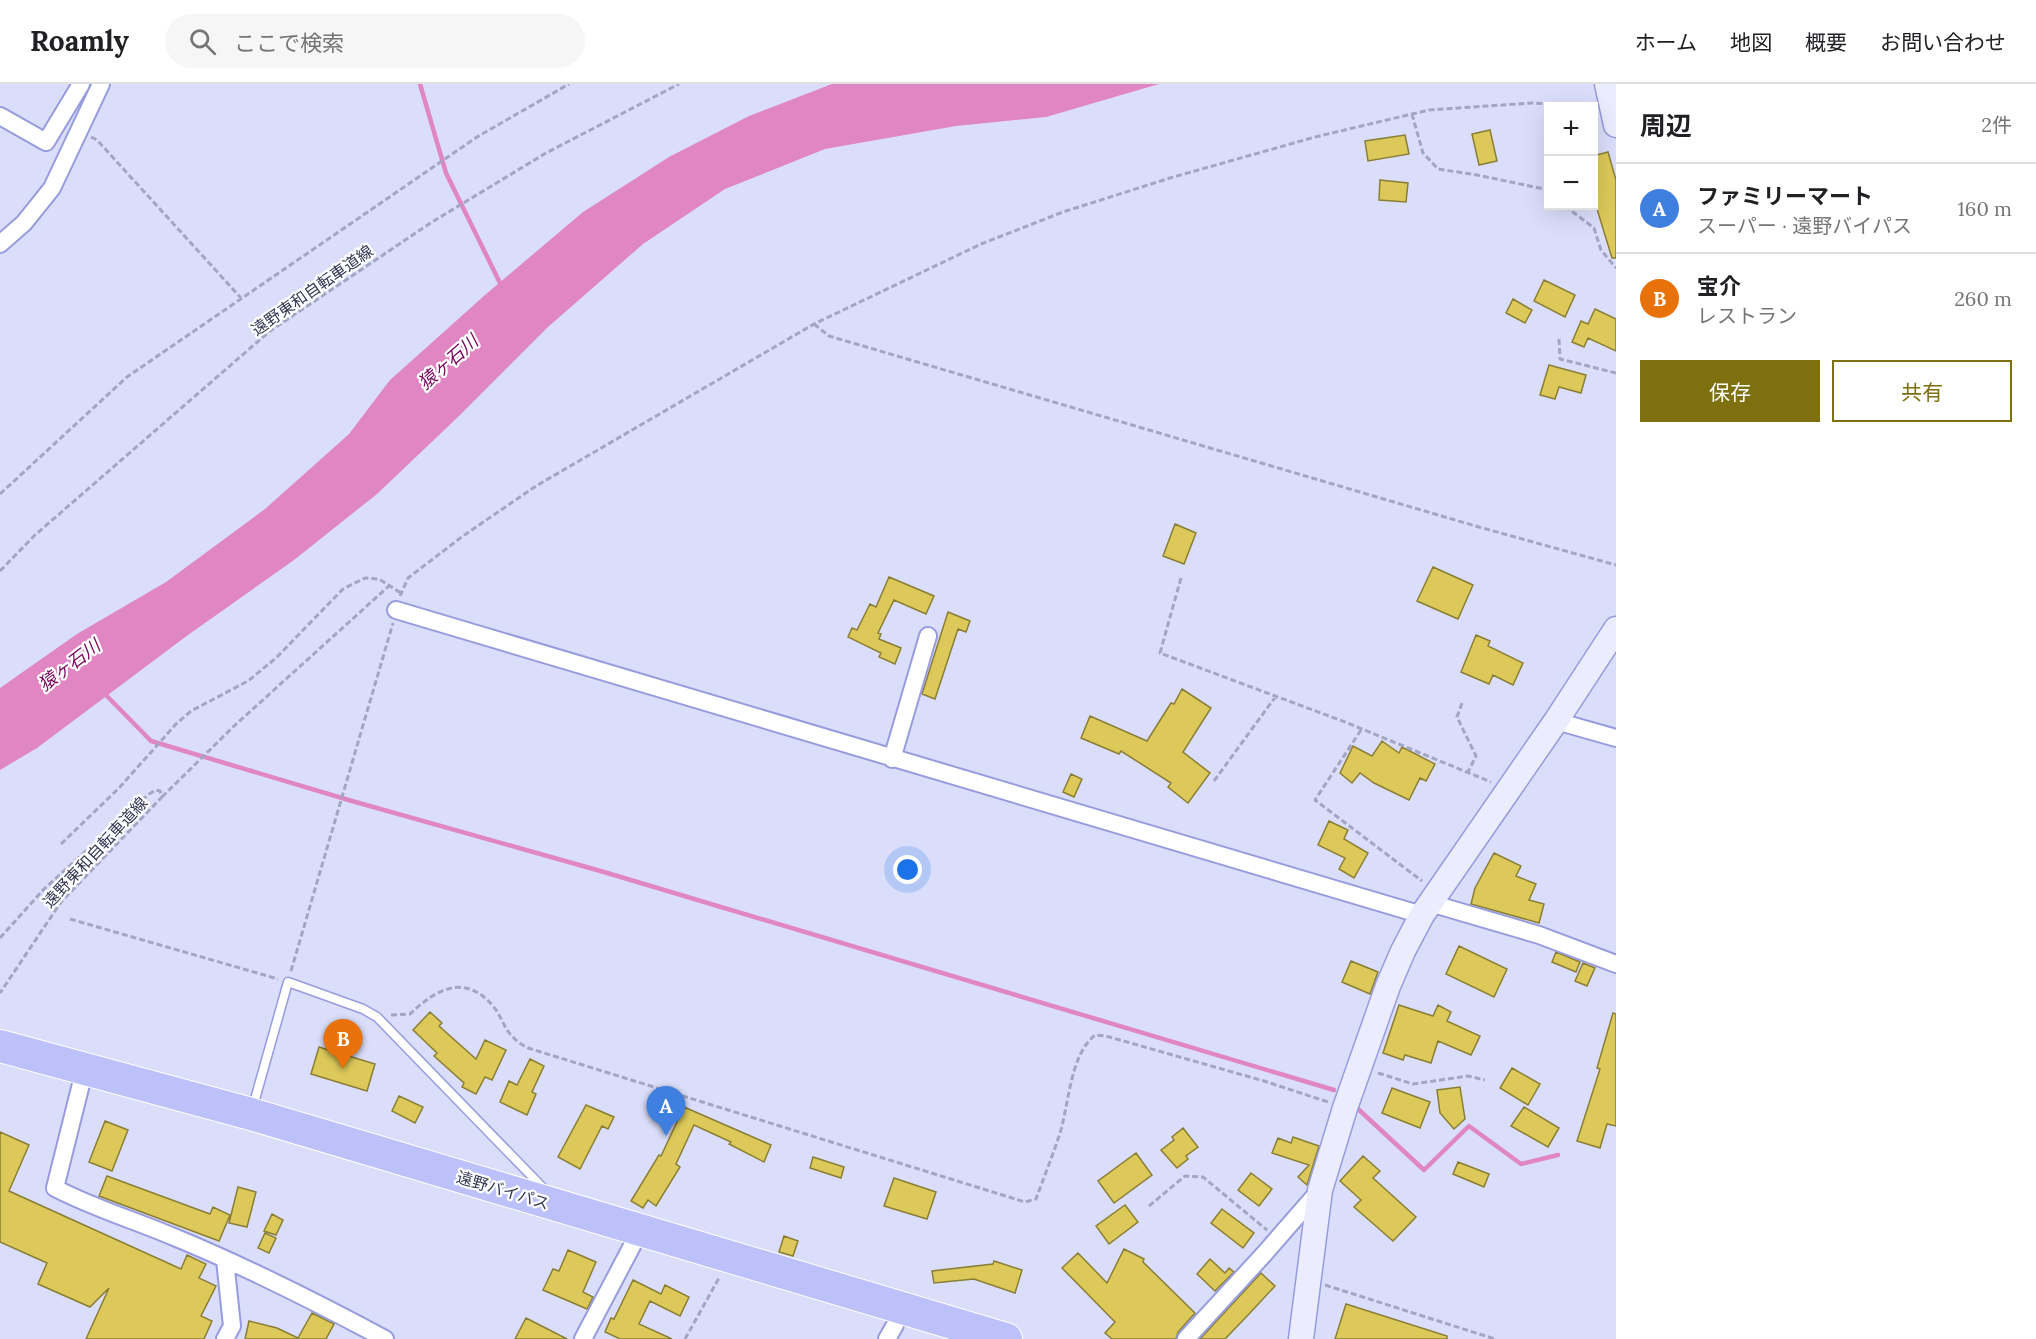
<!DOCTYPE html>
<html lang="ja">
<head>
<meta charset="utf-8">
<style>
  body { margin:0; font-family:Lora,"Noto Sans JP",serif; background:#f6f6f6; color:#202124 }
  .controls { position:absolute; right:18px; top:18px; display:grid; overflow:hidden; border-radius:0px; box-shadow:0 6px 24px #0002 }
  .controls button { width:54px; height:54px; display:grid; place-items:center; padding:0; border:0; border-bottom:2px solid #e0e0e0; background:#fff; color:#202124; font:30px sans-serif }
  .you { position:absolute; left:908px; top:786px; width:21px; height:21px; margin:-15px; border:4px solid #fff; border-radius:50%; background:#1a73e8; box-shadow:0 0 0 9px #1a73e833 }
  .badge { display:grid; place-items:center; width:39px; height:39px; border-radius:50%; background:#7e700f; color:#fff; font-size:20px; font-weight:700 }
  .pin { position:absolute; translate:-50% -50px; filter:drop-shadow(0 2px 3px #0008) }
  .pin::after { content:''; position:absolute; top:32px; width:21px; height:18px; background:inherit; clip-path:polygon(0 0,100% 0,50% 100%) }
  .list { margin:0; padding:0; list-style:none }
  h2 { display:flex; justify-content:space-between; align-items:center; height:78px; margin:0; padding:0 24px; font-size:26px }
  h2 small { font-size:20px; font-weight:400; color:#757577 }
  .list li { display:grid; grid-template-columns:39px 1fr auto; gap:18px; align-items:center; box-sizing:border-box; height:90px; padding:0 24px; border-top:2px solid #e0e0e0 }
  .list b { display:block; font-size:22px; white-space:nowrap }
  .list p { margin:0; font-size:20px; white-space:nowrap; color:#757577 }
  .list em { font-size:20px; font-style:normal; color:#757577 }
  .actions { display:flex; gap:12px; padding:18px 24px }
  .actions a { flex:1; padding:14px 0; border:2px solid #7e700f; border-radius:0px; text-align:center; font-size:21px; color:#7e700f }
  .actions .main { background:#7e700f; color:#fff }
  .icon { flex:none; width:33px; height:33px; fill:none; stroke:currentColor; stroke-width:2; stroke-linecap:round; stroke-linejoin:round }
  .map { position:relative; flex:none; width:1616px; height:1255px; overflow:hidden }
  header { display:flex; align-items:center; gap:36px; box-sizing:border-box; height:84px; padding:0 30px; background:#fff; border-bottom:2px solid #e0e0e0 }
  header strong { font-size:28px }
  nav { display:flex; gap:33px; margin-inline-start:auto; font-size:21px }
  .search { width:420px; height:54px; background:#f6f6f6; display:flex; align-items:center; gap:15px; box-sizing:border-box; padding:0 21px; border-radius:33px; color:#757577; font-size:22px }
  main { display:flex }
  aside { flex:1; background:#fff }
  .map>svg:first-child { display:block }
  .water { fill:#e086c3 }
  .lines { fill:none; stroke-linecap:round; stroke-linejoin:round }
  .stream { stroke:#e086c3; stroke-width:4.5 }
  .building { fill:#dcc959; stroke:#8a7e34; stroke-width:1.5 }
  .lane-casing { stroke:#969cdd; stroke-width:11 }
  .street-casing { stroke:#969cdd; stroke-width:20 }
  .secondary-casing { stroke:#969cdd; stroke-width:27 }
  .highway-casing { stroke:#fff; stroke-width:34 }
  .path { stroke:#a3a6c2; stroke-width:3; stroke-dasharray:6 3; stroke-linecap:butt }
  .lane { stroke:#fff; stroke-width:8 }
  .street { stroke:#fff; stroke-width:16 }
  .secondary { stroke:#ebecfe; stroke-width:24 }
  .highway { stroke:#bcc1fa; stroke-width:32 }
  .labels { text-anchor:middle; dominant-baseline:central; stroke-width:4.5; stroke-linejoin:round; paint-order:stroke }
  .street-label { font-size:16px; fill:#333551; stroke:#fff }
  .water-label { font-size:18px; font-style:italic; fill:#77055e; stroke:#fff }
</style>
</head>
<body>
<header>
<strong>Roamly</strong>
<div class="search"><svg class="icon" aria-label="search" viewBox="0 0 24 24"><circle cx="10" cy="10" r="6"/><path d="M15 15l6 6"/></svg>ここで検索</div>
<nav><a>ホーム</a><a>地図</a><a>概要</a><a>お問い合わせ</a></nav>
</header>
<main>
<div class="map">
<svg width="1616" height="1255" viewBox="0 0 1616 1255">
  <rect width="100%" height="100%" fill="#dbdefa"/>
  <path class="water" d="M832 0H1159L1046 33 956 42 825 65 725 105 643 160 548 243 458 333 377 410 294 476 188 551 37 664 0 686V604L77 550 166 498 265 425 349 350 390 296 485 211 583 128 669 73 749 32Z"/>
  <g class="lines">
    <path class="stream" d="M420 0 446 89 500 199
      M103 608 151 657 352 717 604 788 1334 1006
      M1357 1024 1424 1086 1469 1042 1521 1080 1558 1071"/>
  </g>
  <path class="building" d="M1490 46 1497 77 1479 81 1472 50Z
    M1405 51 1409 70 1368 77 1365 57Z
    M1608 68 1616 96V174H1612L1593 112V72Z
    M1380 96 1408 99 1406 118 1379 116Z
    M1544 196 1575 211 1565 233 1534 217Z
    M1513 215 1532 226 1525 239 1506 229Z
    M1595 225 1616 235V267L1588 254 1584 263 1572 258 1581 237 1588 240Z
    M1549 281 1586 291 1581 309 1559 303 1555 315 1540 311Z
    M1175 440 1196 449 1184 480 1163 472Z
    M1433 483 1473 501 1458 535 1417 517Z
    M889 493 934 512 926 530 894 516 878 549 881 550 879 555 901 564 895 580 879 573 881 569 848 553 852 544 857 546 870 520 876 523Z
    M948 528 970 537 966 548 958 545 935 615 922 610Z
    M1476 551 1490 557 1488 562 1523 579 1513 601 1493 591 1489 600 1461 588Z
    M1182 605 1211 624 1183 668 1210 689 1188 719 1168 703 1171 699 1121 667 1119 670 1081 654 1090 632 1147 657 1171 619 1174 620Z
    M1382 657 1399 669 1402 663 1435 680 1426 697 1420 694 1409 716 1374 699 1360 689 1352 699 1340 689 1353 662 1372 672Z
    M1071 690 1082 695 1074 713 1063 708Z
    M1329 737 1348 746 1344 755 1368 769 1354 794 1339 785 1345 774 1318 761Z
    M1494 769 1521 782 1516 792 1536 800 1529 816 1544 820 1539 839 1471 820 1475 804Z
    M1459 862 1507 885 1494 913 1446 890Z
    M1556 868 1580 878 1576 888 1552 878Z
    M1351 877 1378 888 1370 910 1342 898Z
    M1583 879 1595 884 1587 902 1575 897Z
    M1399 921 1433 932 1438 921 1451 928 1447 937 1480 952 1471 971 1438 957 1431 979 1405 971 1403 976 1383 969Z
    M430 928 442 939 439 942 476 975 485 956 506 966 492 996 485 993 476 1010 462 1003 464 999 434 972 437 969 413 946Z
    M1613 929 1616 930V1042L1607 1040 1600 1064 1577 1057 1600 985 1597 984Z
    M319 963 375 980 367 1007 311 990Z
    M530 975 544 982 532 1008 536 1010 527 1031 500 1018 509 997 517 1001Z
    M1512 984 1540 1000 1528 1021 1500 1004Z
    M1460 1003 1465 1035 1454 1045 1440 1029 1437 1006Z
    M1392 1004 1430 1018 1420 1044 1382 1029Z
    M399 1012 423 1023 415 1039 392 1027Z
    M586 1021 614 1033 608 1045 602 1042 580 1085 558 1073Z
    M684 1023 771 1061 764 1078 729 1060 731 1058 694 1041 676 1080 680 1083 656 1122 648 1116 643 1124 631 1117 659 1071 661 1072Z
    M1524 1023 1559 1044 1548 1063 1511 1042Z
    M105 1037 128 1046 112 1087 89 1078Z
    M1183 1044 1198 1063 1186 1072 1188 1075 1177 1084 1161 1066 1174 1056 1172 1053Z
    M0 1048 29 1061 9 1107 181 1185 187 1171 206 1180 199 1194 216 1202 201 1232 212 1237 204 1255H86L109 1204 90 1223 38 1200 47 1179 0 1158Z
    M1293 1053 1319 1062 1307 1101 1298 1093 1309 1081 1272 1069 1278 1054 1291 1059Z
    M1136 1069 1152 1091 1114 1119 1098 1097Z
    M1363 1072 1380 1087 1373 1094 1416 1133 1393 1157 1354 1123 1361 1116 1340 1097Z
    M813 1073 844 1083 841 1094 810 1084Z
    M1458 1078 1489 1090 1484 1103 1453 1090Z
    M1251 1089 1272 1105 1259 1122 1238 1106Z
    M107 1092 210 1130 213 1123 230 1131 219 1157 99 1112Z
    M894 1094 936 1108 927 1135 884 1122Z
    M238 1103 256 1108 247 1143 229 1139Z
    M1125 1121 1138 1138 1109 1160 1096 1142Z
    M1222 1125 1254 1149 1243 1164 1211 1139Z
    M272 1130 283 1136 276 1151 264 1147Z
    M265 1149 276 1154 269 1169 258 1164Z
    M784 1152 798 1157 793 1172 779 1168Z
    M1124 1165 1144 1175 1143 1178 1195 1229 1178 1248 1176 1255H1112L1105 1249 1115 1238 1062 1184 1078 1169 1107 1199Z
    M568 1166 596 1178 583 1208 593 1213 587 1225 543 1206 553 1185 559 1187Z
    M1210 1175 1225 1189 1229 1184 1234 1188 1215 1207 1197 1190Z
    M994 1177 1022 1186 1015 1209 974 1195 934 1199 932 1187 993 1180Z
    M1261 1189 1275 1202 1249 1230 1225 1255H1200Z
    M633 1196 661 1210 665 1201 689 1213 680 1232 650 1217 639 1240 672 1255H620L605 1248 611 1234 614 1235Z
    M1346 1220 1447 1252V1255H1335Z
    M312 1229 334 1240 326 1255H245L249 1237 277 1244 298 1254Z
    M526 1234 567 1255H515Z"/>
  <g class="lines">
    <g class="lane-casing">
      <path id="lane" d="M252 1026 288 898 363 925 377 933 547 1108"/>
    </g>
    <g class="street-casing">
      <path id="street" d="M0 32 46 58 81 0
        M0 160 24 139 52 104 101 0
        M396 526 1422 831
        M1556 637 1616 654
        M892 675 928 552
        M1430 819 1539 851 1616 880
        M82 996 55 1104C93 1124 134 1136 174 1153 247 1183 316 1218 385 1255
        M225 1255 232 1242 225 1176
        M583 1255 632 1162
        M887 1255 895 1241
        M1186 1255 1265 1169 1319 1107"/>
    </g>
    <g class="secondary-casing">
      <path id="secondary" d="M1607 0 1616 41
        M1301 1255 1320 1106 1345 1024 1388 902 1403 867 1422 831 1556 637 1616 545"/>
    </g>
    <g class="highway-casing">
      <path id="highway" d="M0 962 251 1030 1006 1255"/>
    </g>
    <path class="path" d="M1412 30 1423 69 1438 85 1477 91 1544 105 1548 108
      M91 53 97 56 241 214
      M1565 122 1594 144 1601 166 1616 184
      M814 240 829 252 1479 443 1616 481
      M1559 255 1560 275 1616 289
      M0 410 127 293 477 53 569 0
      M0 487 35 451 270 247 432 138 546 69 679 0
      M1181 494 1160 569 1345 638 1491 698
      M400 512 408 494 463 452 536 402 814 240 981 160 1063 128 1170 94 1315 53 1429 26 1532 19 1590 22
      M1462 619 1457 633 1476 672 1468 688
      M1361 646 1315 716 1422 797
      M1214 697 1276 612
      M162 713 233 643 390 501
      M61 760 120 703 176 640 191 627 248 597 276 574 343 505 365 494 379 495 401 509
      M70 835 278 895
      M0 854 44 805 149 710 156 706 160 707 162 713 61 818 0 909
      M291 887 393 539
      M391 931 410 930C436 905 465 889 493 922 501 931 504 945 513 953 517 958 523 961 528 964L1025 1118 1036 1115C1044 1093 1053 1071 1060 1049 1069 1020 1070 971 1095 951L1106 952 1264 997 1328 1018
      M1378 989 1413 1000 1468 992 1485 996
      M1149 1122 1185 1092 1203 1093 1267 1146
      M1325 1201 1495 1255
      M685 1255 719 1194"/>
    <use href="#lane" class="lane"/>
    <use href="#street" class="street"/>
    <use href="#secondary" class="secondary"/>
    <use href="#highway" class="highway"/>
  </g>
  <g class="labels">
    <g class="street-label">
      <text transform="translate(312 206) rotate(-35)">遠野東和自転車道線</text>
      <text transform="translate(95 768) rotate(-47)">遠野東和自転車道線</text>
      <text transform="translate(503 1106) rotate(17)">遠野バイパス</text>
    </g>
    <g class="water-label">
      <text transform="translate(448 278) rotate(-41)">猿ヶ石川</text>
      <text transform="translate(69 581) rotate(-37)">猿ヶ石川</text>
    </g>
  </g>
</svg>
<div class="controls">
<button>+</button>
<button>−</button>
</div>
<div class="you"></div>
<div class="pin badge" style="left:666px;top:1052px;background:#3f7fe0">A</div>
<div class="pin badge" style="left:343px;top:985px;background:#e8710a">B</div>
</div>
<aside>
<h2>周辺<small>2件</small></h2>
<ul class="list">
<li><span class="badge" style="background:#3f7fe0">A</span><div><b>ファミリーマート</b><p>スーパー · 遠野バイパス</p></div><em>160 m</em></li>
<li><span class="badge" style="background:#e8710a">B</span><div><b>宝介</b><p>レストラン</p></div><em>260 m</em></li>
</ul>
<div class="actions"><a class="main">保存</a><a>共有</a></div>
</aside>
</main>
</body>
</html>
